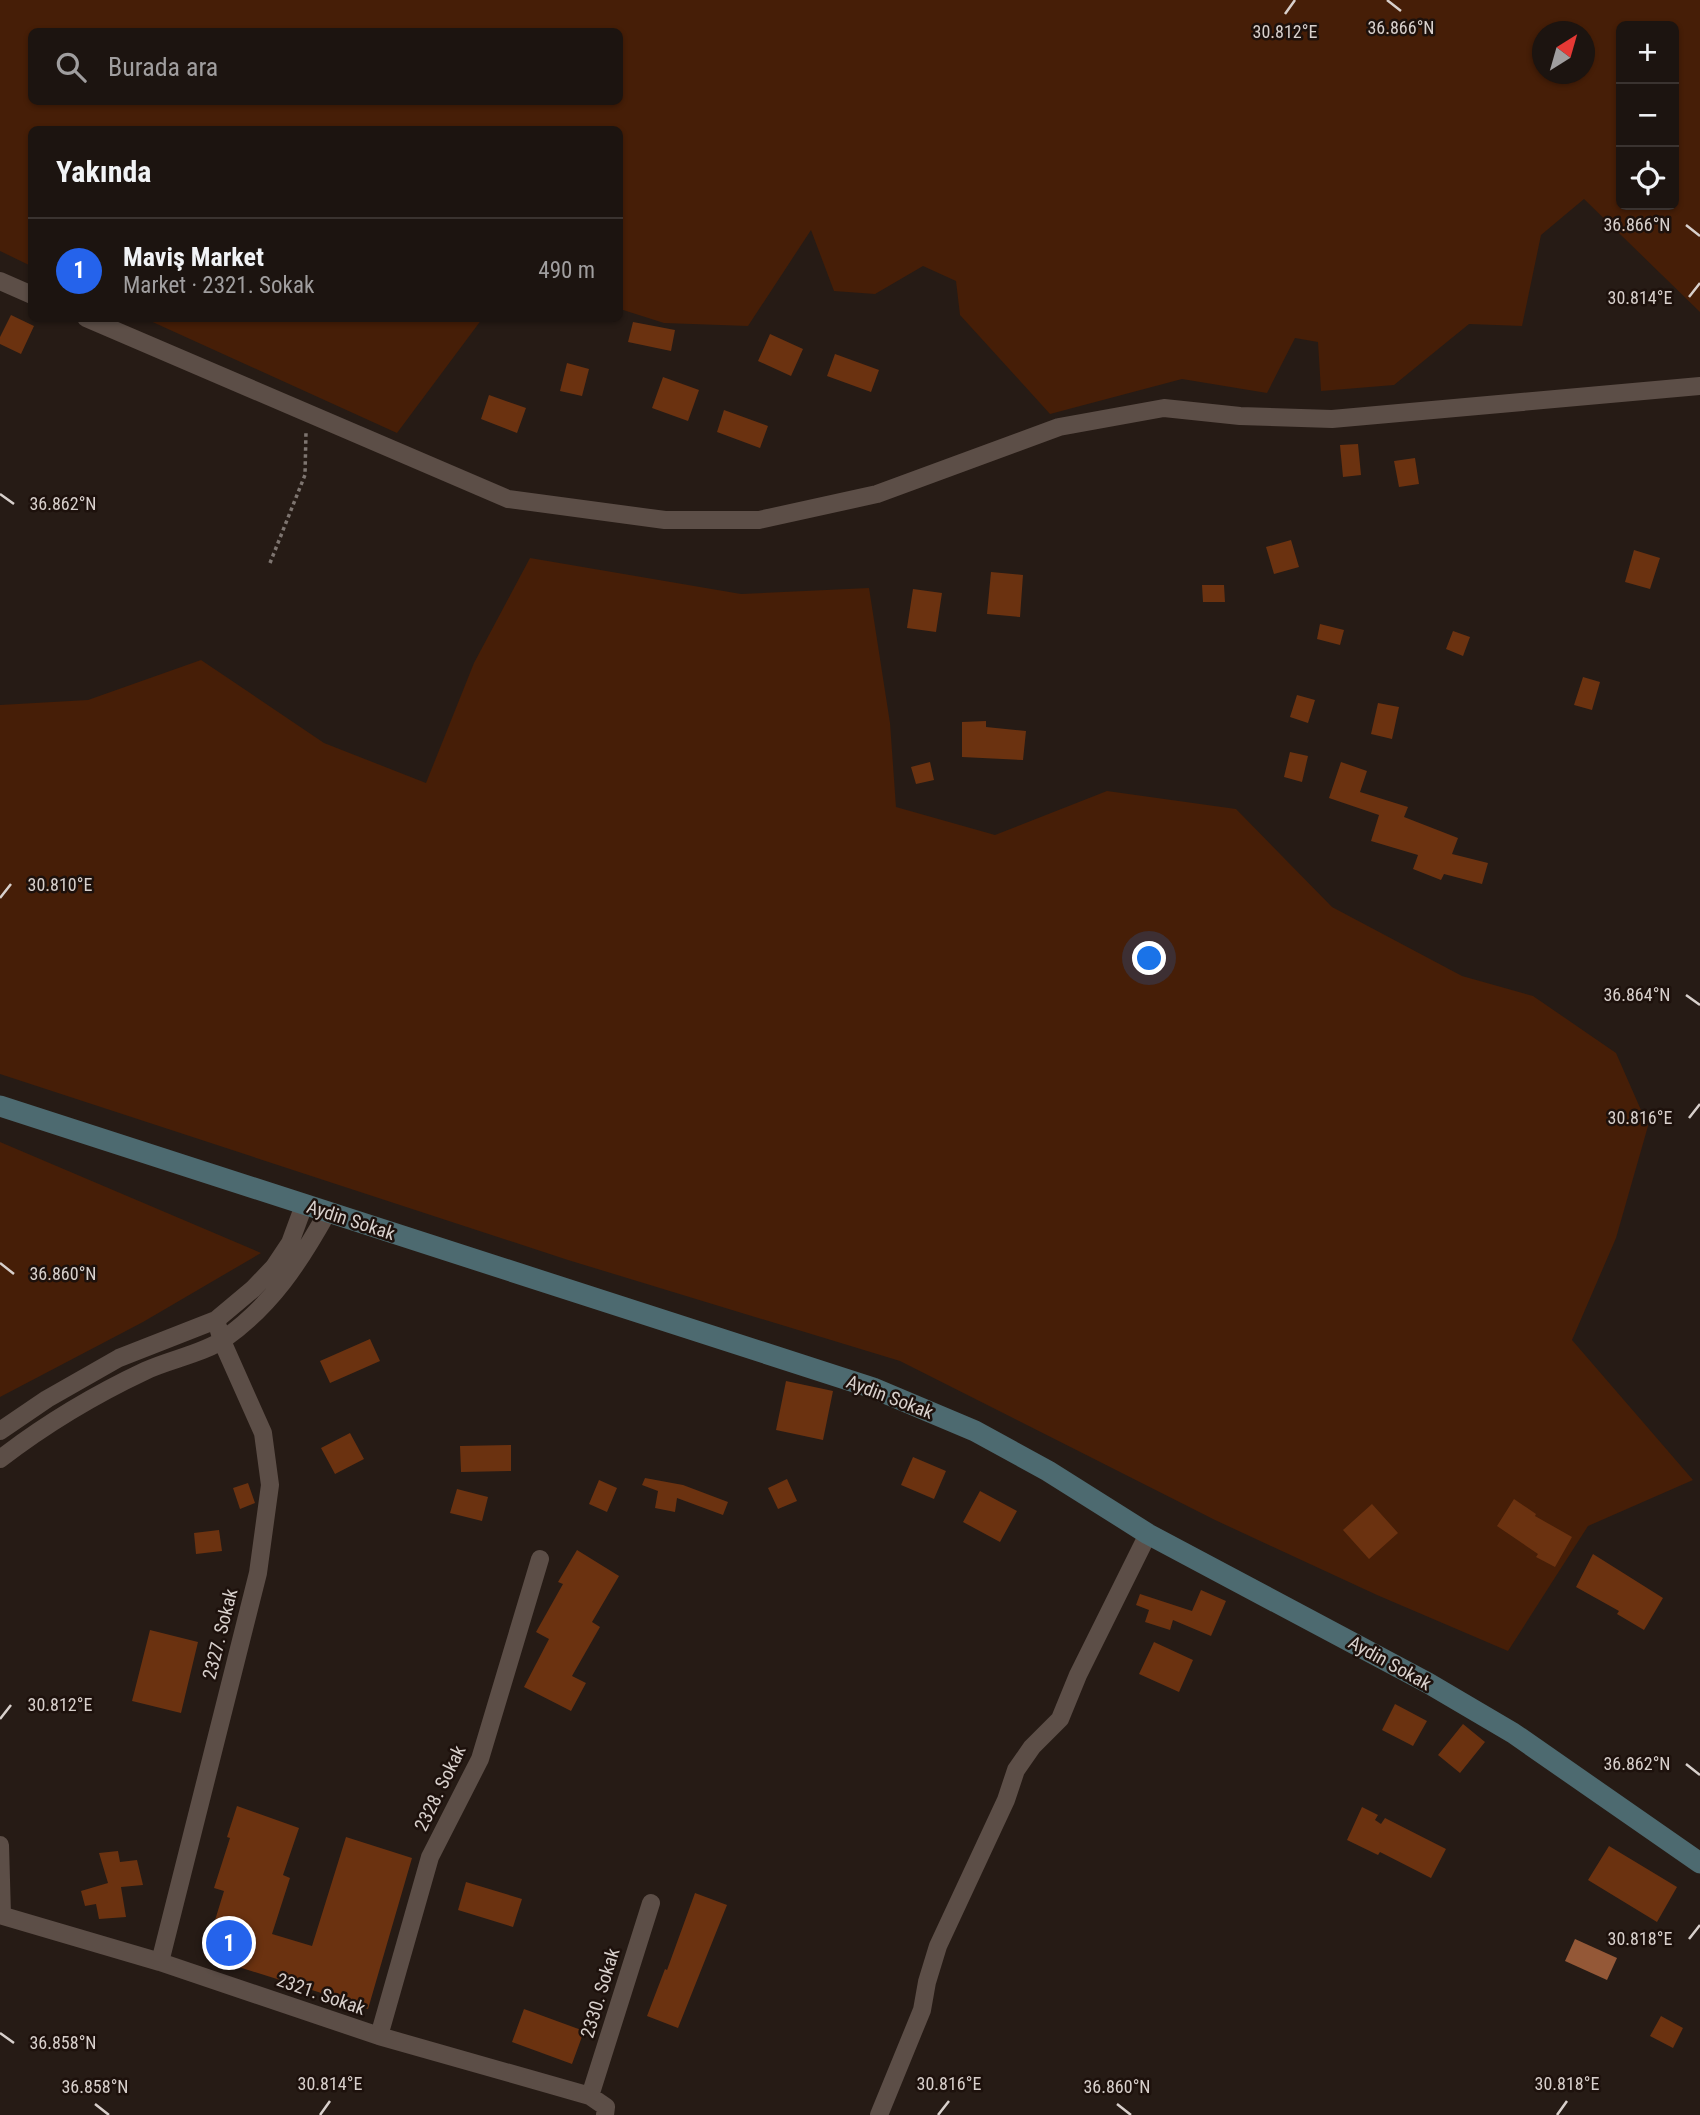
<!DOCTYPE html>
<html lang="tr">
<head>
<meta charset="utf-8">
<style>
  body { margin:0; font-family:"Roboto Condensed",sans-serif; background:#29211e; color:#f1f3f6 }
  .controls { position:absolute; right:21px; top:21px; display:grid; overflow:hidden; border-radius:10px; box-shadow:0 2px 5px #0004 }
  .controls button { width:63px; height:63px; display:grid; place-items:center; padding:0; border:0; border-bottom:2px solid #3a3330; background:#1c1410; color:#f1f3f6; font:35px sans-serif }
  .compass { position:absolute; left:1532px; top:21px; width:63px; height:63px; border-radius:50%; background:#1c1410; box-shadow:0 2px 5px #0004; rotate:37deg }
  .you { position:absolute; left:1150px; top:959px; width:24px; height:24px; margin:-18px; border:5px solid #fff; border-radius:50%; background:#1a73e8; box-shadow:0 0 0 10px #1a73e833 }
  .badge { display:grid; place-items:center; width:46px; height:46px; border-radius:50%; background:#2563eb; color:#fff; font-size:23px; font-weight:700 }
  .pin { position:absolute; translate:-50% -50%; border:4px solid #fff; box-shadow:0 2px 7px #0006 }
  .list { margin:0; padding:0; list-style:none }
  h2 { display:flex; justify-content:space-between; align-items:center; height:91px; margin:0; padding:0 28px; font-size:30px }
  h2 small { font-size:23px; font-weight:400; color:#a09e9f }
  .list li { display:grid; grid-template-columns:46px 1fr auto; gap:21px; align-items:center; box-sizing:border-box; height:105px; padding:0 28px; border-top:2px solid #3a3330 }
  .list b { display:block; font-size:26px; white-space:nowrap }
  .list p { margin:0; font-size:23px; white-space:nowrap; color:#a09e9f }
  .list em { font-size:23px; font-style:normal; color:#a09e9f }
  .icon { flex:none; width:38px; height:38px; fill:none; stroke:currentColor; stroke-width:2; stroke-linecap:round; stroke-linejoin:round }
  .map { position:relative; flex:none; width:1700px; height:2115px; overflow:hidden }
  .search { position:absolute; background:#1c1410; box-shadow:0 2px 5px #0004; left:28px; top:28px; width:595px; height:77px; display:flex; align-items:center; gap:18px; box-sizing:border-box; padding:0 24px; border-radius:10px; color:#a09e9f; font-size:26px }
  .panel { position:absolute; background:#1c1410; box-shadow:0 2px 5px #0004; left:28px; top:126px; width:595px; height:196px; border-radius:10px }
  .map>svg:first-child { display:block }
  .green { fill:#461e07; fill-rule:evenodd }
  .water { fill:#945837 }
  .building { fill:#6b3210 }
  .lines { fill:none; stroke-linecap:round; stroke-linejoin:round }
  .path { stroke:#7e7570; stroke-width:3.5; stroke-dasharray:3.5 3.5; stroke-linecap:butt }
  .street { stroke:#5c4e47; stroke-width:18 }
  .secondary { stroke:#4d6a70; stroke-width:21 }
  .ticks { fill:none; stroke:#d8d0cc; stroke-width:2.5 }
  .labels { text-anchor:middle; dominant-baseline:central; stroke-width:5; stroke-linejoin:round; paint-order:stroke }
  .street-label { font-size:19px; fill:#d8d0cc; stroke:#1d110c }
  .ticks-label { font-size:18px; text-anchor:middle; fill:#d8d0cc; stroke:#1d110c; stroke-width:5; stroke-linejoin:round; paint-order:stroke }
</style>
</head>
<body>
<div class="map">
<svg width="1700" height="2115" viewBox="0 0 1700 2115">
  <rect width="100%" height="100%" fill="#261b15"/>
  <path class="green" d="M0 0H1700V312L1584 199 1541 235 1522 326 1469 324 1394 385 1321 391 1318 342 1295 338 1267 393 1182 379 1050 414 960 315 956 281 923 266 875 294 834 291 811 230 748 326 664 323 620 309V130H32L31 266 0 251ZM1621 26H1674V205H1621ZM32 32H620V102H32ZM1542 32H1584V74H1542Z
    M146 319H482L397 433Z
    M530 558 741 594 869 588 890 723 896 807 995 835 1107 791 1236 809 1332 907 1462 976 1533 996 1616 1053 1648 1126 1616 1238 1572 1340 1693 1480 1588 1526 1508 1651 1377 1595 1215 1520 900 1361 568 1260 0 1074V705L88 700 201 660 324 743 426 783 474 663Z
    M0 1142 261 1253 143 1322 0 1397Z"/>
  <path class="water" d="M1575 1939 1617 1958 1607 1980 1565 1961Z"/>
  <path class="building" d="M11 315 34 326 21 354 0 344V337Z
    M633 322 675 330 671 351 628 342Z
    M770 334 803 349 791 376 758 361Z
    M835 354 879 370 871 392 827 376Z
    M567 363 589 369 582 396 560 391Z
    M663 377 699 390 688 421 652 408Z
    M489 395 526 408 517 433 481 419Z
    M724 410 768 426 760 448 717 432Z
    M1358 444 1361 475 1343 477 1340 445Z
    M1415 458 1419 484 1399 487 1394 461Z
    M1291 540 1299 567 1274 574 1266 547Z
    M1634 550 1660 558 1650 589 1625 582Z
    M991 572 1023 575 1020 617 987 614Z
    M1202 585H1224L1225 602H1203Z
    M913 589 942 593 936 632 907 628Z
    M1320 624 1344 630 1340 645 1317 639Z
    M1453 631 1470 637 1463 656 1446 649Z
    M1583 677 1600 682 1592 710 1574 705Z
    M1297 695 1315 700 1308 723 1290 717Z
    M1378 703 1399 707 1392 739 1371 734Z
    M986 721V727L1026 731 1023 760 962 757V722Z
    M1290 752 1308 756 1302 782 1284 777Z
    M930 762 934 780 916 784 911 767Z
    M1341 762 1367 771 1360 792 1408 807 1404 817 1458 838 1452 854 1488 863 1482 884 1444 874 1441 880 1413 869 1418 855 1371 841 1379 815 1329 798Z
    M370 1339 380 1361 330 1383 320 1361Z
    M786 1381 833 1391 823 1440 776 1430Z
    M350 1433 364 1459 335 1474 321 1448Z
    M511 1445V1471L461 1472 460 1446Z
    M913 1457 946 1471 934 1499 901 1485Z
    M645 1478 683 1485 728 1502 723 1515 677 1498 675 1512 655 1508 658 1491 642 1485Z
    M787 1479 797 1501 778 1509 768 1488Z
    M599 1480 617 1488 607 1512 589 1504Z
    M248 1483 255 1503 240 1509 233 1488Z
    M457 1489 488 1497 482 1521 450 1513Z
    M980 1491 1017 1511 1000 1542 963 1522Z
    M1514 1499 1536 1514 1535 1516 1572 1537 1555 1567 1536 1557 1538 1554 1497 1526Z
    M1372 1504 1398 1533 1369 1559 1343 1530Z
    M219 1530 222 1551 196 1554 194 1533Z
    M577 1550 619 1576 592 1622 600 1627 572 1676 586 1683 571 1711 524 1687 549 1639 536 1632 563 1584 558 1582Z
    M1593 1554 1663 1598 1644 1630 1617 1614 1619 1611 1576 1587Z
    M1201 1590 1226 1601 1211 1636 1173 1620 1170 1630 1145 1622 1149 1610 1136 1605 1140 1594 1192 1611Z
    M150 1630 198 1642 181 1713 132 1701Z
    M1154 1642 1193 1660 1179 1692 1139 1674Z
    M1395 1704 1427 1721 1413 1746 1382 1730Z
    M1463 1724 1485 1742 1460 1773 1438 1755Z
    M237 1806 299 1828 283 1875 290 1878 272 1934 312 1946 346 1837 412 1858 368 2009 333 1999 334 1997 204 1956 224 1891 214 1888 230 1838 227 1837Z
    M1362 1807 1378 1815 1375 1820 1381 1824 1385 1818 1446 1849 1431 1878 1380 1852 1378 1855 1347 1840Z
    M1609 1846 1677 1887 1657 1922 1588 1880Z
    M118 1851 120 1862 137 1860 143 1885 121 1887 126 1917 99 1919 96 1904 85 1906 81 1891 108 1883 99 1853Z
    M466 1882 522 1899 513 1927 458 1910Z
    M695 1893 727 1905 678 2028 647 2016 665 1969 667 1970Z
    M524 2009 584 2031 572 2064 512 2042Z
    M1661 2016 1683 2028 1673 2048 1650 2036Z"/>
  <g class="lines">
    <path class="path" d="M270 563 305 475 306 432"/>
    <path class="street" d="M0 281 32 295
      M86 318 508 499 665 520H759L877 494 1059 427 1164 408 1240 416 1332 419 1700 386
      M0 1431 47 1399 119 1358 216 1320 253 1289 274 1267 290 1243 304 1205
      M0 1459C43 1426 96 1394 145 1371 168 1360 205 1353 224 1339 272 1305 299 1263 327 1213
      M0 1845 2 1915
      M0 1915 160 1962 379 2036 590 2096 606 2107 605 2115
      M160 1962 258 1573 270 1485 263 1433 222 1341 216 1320
      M379 2036 430 1857 480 1759 540 1559
      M590 2096 651 1903
      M879 2115 922 2010 927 1982 938 1946 1006 1800 1016 1770 1032 1747 1060 1719 1078 1675 1148 1534"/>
    <path class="secondary" d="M0 1106 873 1388 975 1431 1048 1471 1148 1534 1428 1683 1513 1733 1700 1863"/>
  </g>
  <path class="ticks" d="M1387 0 1401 11M1285 14 1295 0M1686 225 1700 236M1689 297 1700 283M0 494 14 504M0 898 11 884M1686 995 1700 1005M1689 1118 1700 1104M0 1263 14 1274M0 1719 11 1705M1686 1764 1700 1775M1689 1939 1700 1925M0 2033 14 2043M95 2104 109 2115M1117 2104 1131 2115M320 2115 330 2101M938 2115 949 2101M1557 2115 1567 2101"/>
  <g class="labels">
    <g class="street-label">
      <text transform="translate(351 1220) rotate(18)">Aydin Sokak</text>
      <text transform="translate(890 1397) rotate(21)">Aydin Sokak</text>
      <text transform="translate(220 1634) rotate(-76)">2327. Sokak</text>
      <text transform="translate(1390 1663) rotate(29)">Aydin Sokak</text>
      <text transform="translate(440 1788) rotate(-64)">2328. Sokak</text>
      <text transform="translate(600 1993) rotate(-73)">2330. Sokak</text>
      <text transform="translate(321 1994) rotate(19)">2321. Sokak</text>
    </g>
  </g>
  <g class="ticks-label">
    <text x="1401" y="34">36.866°N</text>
    <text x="1285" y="38">30.812°E</text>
    <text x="1637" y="231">36.866°N</text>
    <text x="1640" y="304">30.814°E</text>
    <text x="63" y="510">36.862°N</text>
    <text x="60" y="891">30.810°E</text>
    <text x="1637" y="1001">36.864°N</text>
    <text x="1640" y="1124">30.816°E</text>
    <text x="63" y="1280">36.860°N</text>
    <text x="60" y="1711">30.812°E</text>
    <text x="1637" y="1770">36.862°N</text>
    <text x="1640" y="1945">30.818°E</text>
    <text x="63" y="2049">36.858°N</text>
    <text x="330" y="2090">30.814°E</text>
    <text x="949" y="2090">30.816°E</text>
    <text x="1567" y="2090">30.818°E</text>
    <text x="95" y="2093">36.858°N</text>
    <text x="1117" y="2093">36.860°N</text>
  </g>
</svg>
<div class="controls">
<button>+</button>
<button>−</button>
<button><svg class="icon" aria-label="locate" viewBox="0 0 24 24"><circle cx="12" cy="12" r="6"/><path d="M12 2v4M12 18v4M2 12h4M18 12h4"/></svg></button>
</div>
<svg class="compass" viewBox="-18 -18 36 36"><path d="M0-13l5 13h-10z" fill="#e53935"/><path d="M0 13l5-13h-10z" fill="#a09e9f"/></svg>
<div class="you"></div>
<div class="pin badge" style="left:229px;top:1943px">1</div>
<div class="search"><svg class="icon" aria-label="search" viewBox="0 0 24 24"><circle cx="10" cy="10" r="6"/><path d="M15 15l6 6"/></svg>Burada ara</div>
<section class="panel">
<h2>Yakında<small></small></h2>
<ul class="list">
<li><span class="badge">1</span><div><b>Maviş Market</b><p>Market · 2321. Sokak</p></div><em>490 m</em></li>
</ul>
</section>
</div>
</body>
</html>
